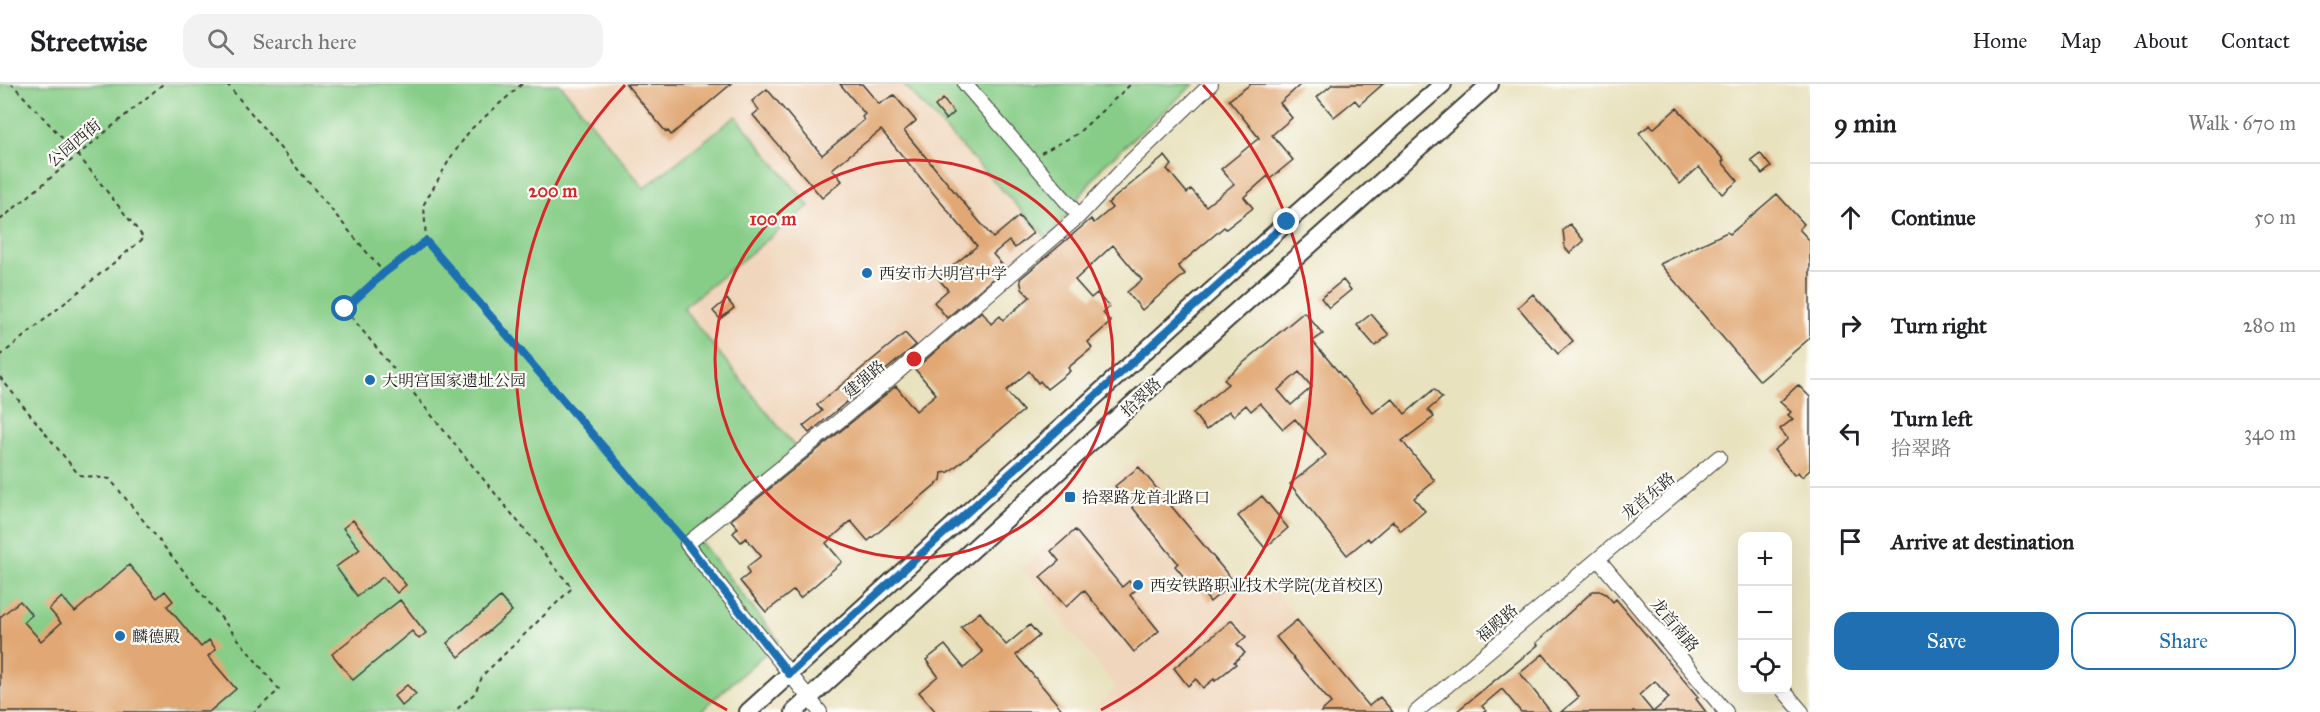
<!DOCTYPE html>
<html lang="en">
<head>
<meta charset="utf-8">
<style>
  body { margin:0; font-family:"IM FELL Great Primer","Noto Serif SC",serif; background:#f2f2f2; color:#202124 }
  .controls { position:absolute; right:18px; bottom:18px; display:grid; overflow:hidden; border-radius:12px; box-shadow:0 6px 24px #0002 }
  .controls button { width:54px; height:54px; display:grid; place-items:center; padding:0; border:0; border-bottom:2px solid #e0e0e0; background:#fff; color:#202124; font:30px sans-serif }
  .stop { position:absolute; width:18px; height:18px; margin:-14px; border:4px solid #1f6fb2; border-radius:50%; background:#fff }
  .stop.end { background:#1f6fb2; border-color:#fff; box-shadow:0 2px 6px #0008 }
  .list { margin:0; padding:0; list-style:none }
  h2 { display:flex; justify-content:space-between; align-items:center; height:78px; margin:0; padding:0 24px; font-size:26px }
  h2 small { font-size:20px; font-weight:400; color:#757577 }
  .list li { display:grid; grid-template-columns:39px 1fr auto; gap:18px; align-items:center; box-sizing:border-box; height:108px; padding:0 24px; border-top:2px solid #e0e0e0 }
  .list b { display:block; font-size:22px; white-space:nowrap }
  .list p { margin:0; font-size:20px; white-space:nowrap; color:#757577 }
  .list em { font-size:20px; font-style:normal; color:#757577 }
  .actions { display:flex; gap:12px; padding:18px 24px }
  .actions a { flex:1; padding:14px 0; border:2px solid #1f6fb2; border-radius:18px; text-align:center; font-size:21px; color:#1f6fb2 }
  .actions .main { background:#1f6fb2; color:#fff }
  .icon { flex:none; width:33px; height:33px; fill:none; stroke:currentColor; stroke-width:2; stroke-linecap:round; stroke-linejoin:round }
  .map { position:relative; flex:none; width:1810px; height:628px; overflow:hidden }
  header { display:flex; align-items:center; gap:36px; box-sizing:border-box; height:84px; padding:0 30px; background:#fff; border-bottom:2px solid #e0e0e0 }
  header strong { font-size:28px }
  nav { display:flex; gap:33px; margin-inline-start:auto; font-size:21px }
  .search { width:420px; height:54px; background:#f2f2f2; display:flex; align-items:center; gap:15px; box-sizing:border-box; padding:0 21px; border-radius:18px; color:#757577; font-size:22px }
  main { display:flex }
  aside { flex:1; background:#fff }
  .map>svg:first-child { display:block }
  .built { fill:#f0d6bc }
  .green { fill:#87cd88; stroke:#527452; stroke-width:1.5 }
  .building { fill:#e1a874; fill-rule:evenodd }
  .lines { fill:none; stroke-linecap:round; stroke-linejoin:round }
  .minor-casing { stroke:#3b3a34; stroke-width:16 }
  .major-casing { stroke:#3b3a34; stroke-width:20 }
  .path { stroke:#3b3a34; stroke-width:2; stroke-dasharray:4.5 4.5; stroke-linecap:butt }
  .minor { stroke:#fff; stroke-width:14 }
  .major { stroke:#fff; stroke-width:16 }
  .route { stroke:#1f6fb2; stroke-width:8 }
  .ring { fill:none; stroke:#d62828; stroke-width:3 }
  .poi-dot { fill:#1f6fb2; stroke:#fdfcf7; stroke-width:2 }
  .labels { text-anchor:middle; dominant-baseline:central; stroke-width:4.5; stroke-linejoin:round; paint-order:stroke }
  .street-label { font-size:16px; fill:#1c1c1c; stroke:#fdfcf7 }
  .poi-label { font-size:16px; fill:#1c1c1c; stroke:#fdfcf7; text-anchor:start }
  .centre { fill:#d62828; stroke:#fdfcf7; stroke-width:3 }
  .ring-label { font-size:18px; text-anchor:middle; font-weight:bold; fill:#d62828; stroke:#fdfcf7; stroke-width:4.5; stroke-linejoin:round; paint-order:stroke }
</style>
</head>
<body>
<header>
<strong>Streetwise</strong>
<div class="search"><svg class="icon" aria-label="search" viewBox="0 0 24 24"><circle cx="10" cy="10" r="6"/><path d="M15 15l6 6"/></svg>Search here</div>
<nav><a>Home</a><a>Map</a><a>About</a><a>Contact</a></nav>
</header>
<main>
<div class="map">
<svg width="1810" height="628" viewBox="0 0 1810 628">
  <rect width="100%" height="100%" fill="#fdfcf7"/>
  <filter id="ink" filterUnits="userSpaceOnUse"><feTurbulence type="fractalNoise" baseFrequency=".0167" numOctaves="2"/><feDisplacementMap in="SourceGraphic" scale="12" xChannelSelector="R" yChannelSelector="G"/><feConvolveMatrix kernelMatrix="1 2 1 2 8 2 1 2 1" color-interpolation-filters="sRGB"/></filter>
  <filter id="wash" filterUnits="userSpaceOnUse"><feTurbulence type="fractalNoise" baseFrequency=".008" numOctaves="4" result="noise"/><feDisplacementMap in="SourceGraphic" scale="24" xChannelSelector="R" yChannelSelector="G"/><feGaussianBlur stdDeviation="1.35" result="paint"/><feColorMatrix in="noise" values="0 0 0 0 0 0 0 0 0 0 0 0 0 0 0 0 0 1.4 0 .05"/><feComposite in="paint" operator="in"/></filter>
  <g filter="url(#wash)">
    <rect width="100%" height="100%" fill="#e9e2bf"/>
    <path class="built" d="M560 0H903L1048 155 799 368 683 224 809 122 736 32 644 105Z
      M1139 373 1246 508 1265 494 1376 628H1092L1116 603 1021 484Z"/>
    <path class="green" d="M0 0H560L644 104 736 32 809 122 683 224 799 368 695 451 779 557 700 628H0Z
      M903 0H1194L1103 82 1048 155Z"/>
    <g id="blocks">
      <path class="building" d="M626 0H731L671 51 668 47 666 48Z
        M840 0H862L879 20 894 11 916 37 904 47 993 154 1019 132 1033 149 1015 164 1009 157 993 170 1005 184 947 234 934 218 948 206 938 194 977 162 881 46 832 85 842 97 822 114 753 31 759 26 752 17 767 5 822 71 864 36 862 33 865 30Z
        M1251 0H1301L1280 19 1292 34 1272 51 1293 76 1270 95 1268 92 1244 113 1253 124 1226 145 1224 143 1178 182 1185 190 1142 226 1127 208 1142 196 1113 161 1075 196 1091 214 1097 209 1109 223 1103 229 1111 238 1088 258 1092 264 1068 284 1070 287 1047 305 1040 297 1038 299 1029 287 1006 307 1023 327 949 388 942 389 941 396 868 457 851 437 826 459 842 478 800 514 794 506 766 528 740 497 749 490 747 483 761 472 746 454 741 458 733 449 738 444 731 436 896 302 916 327 936 310 915 285 982 227 991 240 1000 232 1003 236 1030 213 1022 205 1020 195 1091 135 1094 139 1112 124 1108 119 1165 72 1172 81 1167 85 1187 109 1191 105 1206 122 1234 100 1221 85 1259 54 1229 16Z
        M1333 0H1383L1359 21 1355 16 1334 33 1317 13Z
        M943 15 954 29 946 36 935 22Z
        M1677 24 1724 76 1722 78 1738 97 1722 110 1699 83 1680 100 1639 49 1650 41 1653 45Z
        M1760 69 1771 83 1762 90 1751 76Z
        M1777 110 1804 140 1799 145 1810 157V254L1760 297 1660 180 1727 148 1730 150Z
        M1570 140 1584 157 1570 169 1565 164 1563 146Z
        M1343 196 1351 206 1329 224 1321 214Z
        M1533 210 1573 257 1558 270 1518 223Z
        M727 215 734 224 720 235 713 227Z
        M1304 228 1323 250 1313 257 1315 260 1373 329 1392 314 1405 330 1434 305 1442 314 1428 326 1434 333 1402 357 1435 397 1414 414 1425 427 1401 447 1393 437 1370 457 1368 454 1347 471 1290 400 1326 371 1295 335 1283 345 1260 319 1251 327 1246 321 1233 332 1229 327 1206 346 1193 329 1228 300 1224 295ZM1299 288 1312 303 1291 321 1278 306Z
        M1371 230 1389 251 1375 262 1357 241Z
        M905 249 916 261 809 349 803 342 822 327 817 321Z
        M1798 301 1810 313V386L1802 393 1798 388 1794 391 1774 366 1788 355 1780 345 1793 335 1788 331 1791 328 1780 318Z
        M1139 383 1234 498 1210 518 1197 501 1193 504 1175 482 1178 479 1115 402Z
        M1262 412 1288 444 1265 464 1238 432Z
        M353 436 406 501 397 509 383 493 357 512 336 483 360 465 343 444Z
        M1075 446 1122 503 1129 497 1136 506 1130 511 1159 547 1134 568 1084 506 1066 523 1040 493 1059 477 1051 467Z
        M129 481 157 514 165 507 173 517 167 522 201 563 209 556 216 565 208 572 236 605 209 628H0V533L20 517 32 531 24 538 41 557 61 539 49 525 62 513 75 528Z
        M1593 507H1600L1606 510 1613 518 1616 515 1698 613 1696 615 1706 628H1561L1579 613 1543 570 1520 589 1551 628H1521L1502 605 1482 622 1487 628H1456L1538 561 1536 559ZM1655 597 1669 614 1653 628 1639 611Z
        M500 513 512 527 459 573 447 559Z
        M400 516 426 549 419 555 412 547 353 596 332 570Z
        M980 528 1006 561 1030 541 1039 552 1016 571 1064 628H936L919 608 938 592 926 576 945 561 964 584 983 568 961 543Z
        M1232 536 1246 553 1237 560 1245 569 1234 578 1236 580 1215 597 1214 595 1203 604 1196 595 1188 602 1174 584Z
        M1297 536 1369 622 1380 613 1393 628H1321L1331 619 1276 553Z
        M407 601 416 610 402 622 394 612Z"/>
    </g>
  </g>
  <g filter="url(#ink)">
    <use href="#blocks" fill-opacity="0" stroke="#3b3a34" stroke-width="1.5"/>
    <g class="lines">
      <g class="minor-casing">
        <path id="minor" d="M965 0 1079 132
          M1598 475 1726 628
          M1783 606 1802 628
          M820 628 687 460 877 306 1079 132 1131 77 1211 0
          M1416 628 1719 373"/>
      </g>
      <g class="major-casing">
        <path id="major" d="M748 628 1287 138 1443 0
          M794 628 1137 316 1490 0"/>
      </g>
      <path class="path" d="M227 0 384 189 426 157
        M522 0 471 45 451 73 424 120 426 157 679 451
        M1041 69 1077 50 1131 0
        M0 136 163 0
        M384 189 345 225 572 504 483 591 475 609 454 628
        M0 272 144 154 78 71 12 0
        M0 293 79 391 110 395 279 606 254 628"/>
      <use href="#minor" class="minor"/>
      <use href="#major" class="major"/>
    </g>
  </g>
  <g class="lines" filter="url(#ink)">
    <path class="route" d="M345 225 384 189 426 157 687 460 789 590 1287 138"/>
  </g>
  <g class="ring">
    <circle cx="914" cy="275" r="199"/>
    <path d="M727 626A398 398 0 0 1 625 1M1203 1A398 398 0 0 1 1101 626"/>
  </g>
  <g class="poi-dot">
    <circle cx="867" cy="189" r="6"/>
    <circle cx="370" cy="296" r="6"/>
    <rect x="1064" y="407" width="12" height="12" rx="3"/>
    <circle cx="1138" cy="501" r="6"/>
    <circle cx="120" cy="552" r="6"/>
  </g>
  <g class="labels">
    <g class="street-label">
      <text transform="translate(74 59) rotate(-40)">公园西街</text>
      <text transform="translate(864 295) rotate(-40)">建强路</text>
      <text transform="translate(1141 313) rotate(-43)">拾翠路</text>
      <text transform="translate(1648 412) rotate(-40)">龙首东路</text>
      <text transform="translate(1497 539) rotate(-40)">福殿路</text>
      <text transform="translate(1675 541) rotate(50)">龙首南路</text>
    </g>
    <g class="poi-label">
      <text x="879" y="189">西安市大明宫中学</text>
      <text x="382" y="296">大明宫国家遗址公园</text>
      <text x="1082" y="413">拾翠路龙首北路口</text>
      <text x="1150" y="501">西安铁路职业技术学院(龙首校区)</text>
      <text x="132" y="552">麟德殿</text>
    </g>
  </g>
  <circle cx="914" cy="275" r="9" class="centre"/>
  <g class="ring-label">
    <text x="553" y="113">200 m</text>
    <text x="773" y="141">100 m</text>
  </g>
</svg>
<div class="controls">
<button>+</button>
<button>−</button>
<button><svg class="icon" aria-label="locate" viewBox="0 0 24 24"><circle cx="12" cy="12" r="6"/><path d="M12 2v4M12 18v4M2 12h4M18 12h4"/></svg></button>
</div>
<div class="stop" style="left:345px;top:225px"></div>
<div class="stop end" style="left:1287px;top:138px"></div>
</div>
<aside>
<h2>9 min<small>Walk · 670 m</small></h2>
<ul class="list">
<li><svg class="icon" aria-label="ahead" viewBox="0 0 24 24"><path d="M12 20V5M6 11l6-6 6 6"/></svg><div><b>Continue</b></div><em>50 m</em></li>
<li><svg class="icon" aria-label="right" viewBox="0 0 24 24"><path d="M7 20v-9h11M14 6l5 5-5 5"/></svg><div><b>Turn right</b></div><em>280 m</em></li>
<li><svg class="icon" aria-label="left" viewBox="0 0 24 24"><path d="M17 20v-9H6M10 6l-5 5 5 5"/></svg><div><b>Turn left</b><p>拾翠路</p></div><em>340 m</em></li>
<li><svg class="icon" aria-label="arrive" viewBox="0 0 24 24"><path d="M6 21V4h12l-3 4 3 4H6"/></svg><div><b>Arrive at destination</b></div></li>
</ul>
<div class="actions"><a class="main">Save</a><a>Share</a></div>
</aside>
</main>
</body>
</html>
